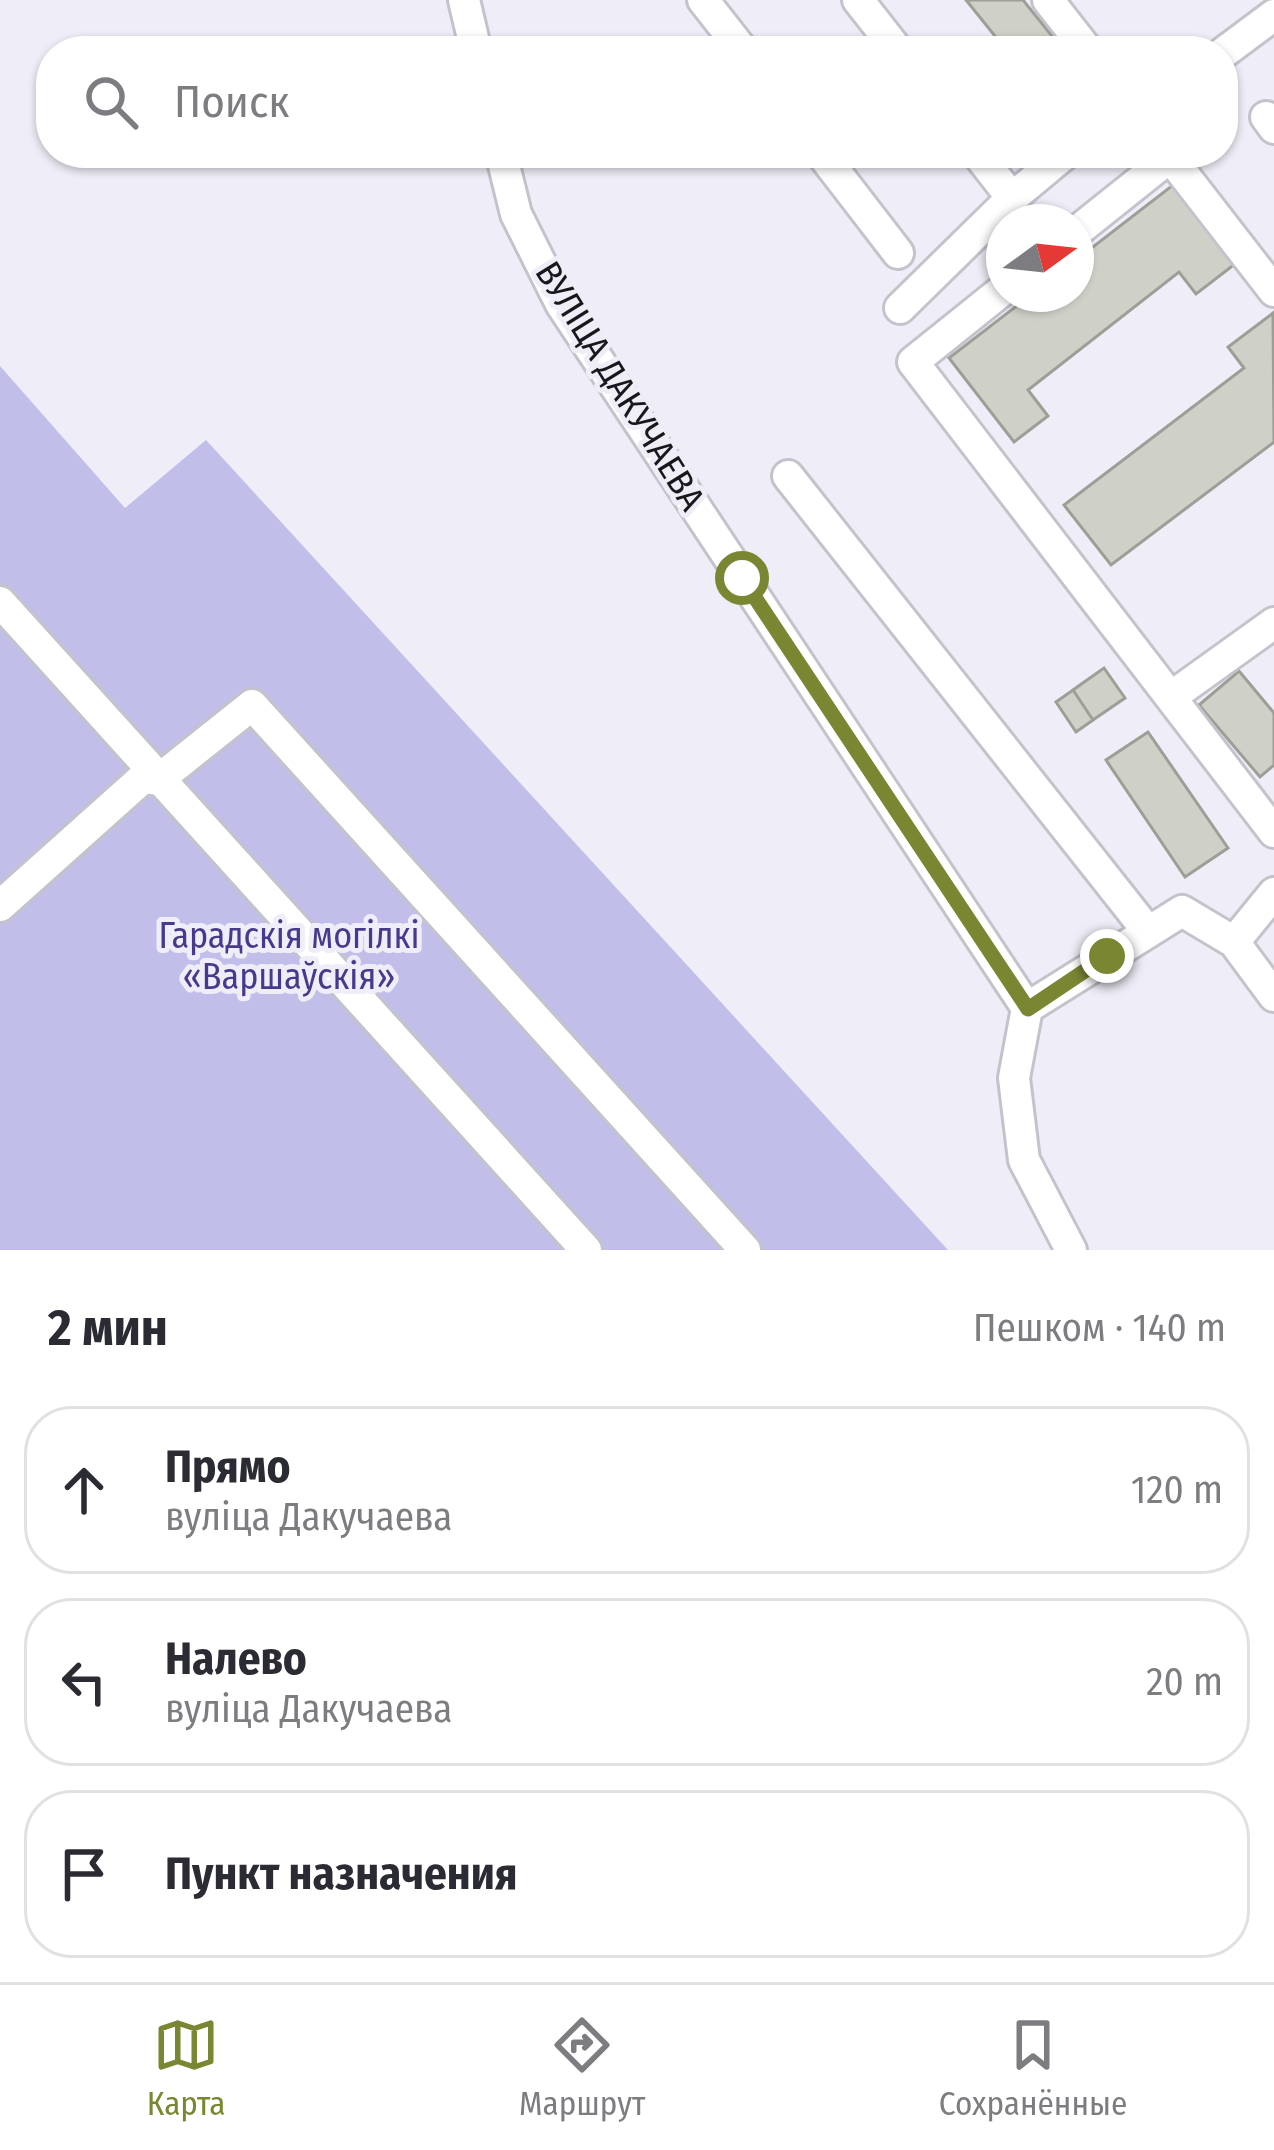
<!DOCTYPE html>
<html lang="ru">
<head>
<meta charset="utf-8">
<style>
  body { margin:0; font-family:"Fira Sans Condensed",sans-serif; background:#f7f7f7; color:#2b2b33 }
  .compass { position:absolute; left:986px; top:204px; width:108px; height:108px; border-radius:50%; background:#fff; box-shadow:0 3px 9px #0004; rotate:75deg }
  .stop { position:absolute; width:36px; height:36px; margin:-27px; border:9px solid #7b8633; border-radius:50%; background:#fff }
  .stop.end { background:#7b8633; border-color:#fff; box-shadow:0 3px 12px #0008 }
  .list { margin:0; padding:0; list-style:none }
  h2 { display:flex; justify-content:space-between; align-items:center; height:156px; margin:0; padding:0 48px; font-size:51px }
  h2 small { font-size:39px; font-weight:400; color:#7c7c81 }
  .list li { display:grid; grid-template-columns:78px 1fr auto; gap:36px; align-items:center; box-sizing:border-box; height:168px; margin:0 24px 24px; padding:0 24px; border:3px solid #e1e1e2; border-radius:48px }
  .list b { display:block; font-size:45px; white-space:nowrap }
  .list p { margin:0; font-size:39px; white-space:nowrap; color:#7c7c81 }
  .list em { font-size:39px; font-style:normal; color:#7c7c81 }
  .icon { flex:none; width:66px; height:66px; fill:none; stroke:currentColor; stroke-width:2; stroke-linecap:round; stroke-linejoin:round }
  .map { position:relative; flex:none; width:1274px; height:1250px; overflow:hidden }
  .search { position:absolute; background:#fff; box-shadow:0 3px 9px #0004; left:36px; right:36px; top:36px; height:132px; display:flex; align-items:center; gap:30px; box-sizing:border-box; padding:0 42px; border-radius:48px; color:#7c7c81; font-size:45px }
  .sheet { height:732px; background:#fff }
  nav { display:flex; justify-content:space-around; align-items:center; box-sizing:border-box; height:168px; border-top:3px solid #e1e1e2; background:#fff; font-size:33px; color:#7c7c81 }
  nav a { display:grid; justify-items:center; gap:6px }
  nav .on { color:#7b8633 }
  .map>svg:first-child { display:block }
  .green { fill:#c1beea }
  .building { fill:#cfd1c8; stroke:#9d9e96; stroke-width:3 }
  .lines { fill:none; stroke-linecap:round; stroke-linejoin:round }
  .minor-casing { stroke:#c3c3cc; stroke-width:36 }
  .minor { stroke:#fff; stroke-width:30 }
  .route { stroke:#7b8633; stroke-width:15 }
  .labels { text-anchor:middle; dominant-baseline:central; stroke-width:10; stroke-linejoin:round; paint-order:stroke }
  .street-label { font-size:36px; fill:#18181b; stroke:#efeef8 }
  .park-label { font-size:36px; fill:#49398c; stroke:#efeef8 }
</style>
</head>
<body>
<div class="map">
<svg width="1274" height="1250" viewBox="0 0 1274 1250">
  <rect width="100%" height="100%" fill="#efeef8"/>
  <path class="green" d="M0 366 125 508 206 440 948 1250H0Z"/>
  <path class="building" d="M966 0H1023L1064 51H1007Z
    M1173 185 1235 264 1196 294 1179 272 1028 390 1048 416 1014 442 949 358 1032 294H1076V260Z
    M1273 313 1274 442 1111 565 1064 505 1244 368 1228 347Z
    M1104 668 1125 698 1093 720 1073 690Z
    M1239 671 1274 713V765L1260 777 1199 705Z
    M1073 690 1093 720 1076 732 1056 702Z
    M1148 732 1228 848 1185 877 1106 760Z"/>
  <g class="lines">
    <g class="minor-casing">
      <path id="minor" d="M464 0 476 51
        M703 0 743 51
        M858 0 898 51
        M1048 0 1088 51
        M1223 53 1274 15
        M1266 117 1274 128
        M501 153 516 214 561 304 1027 1008
        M821 153 898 253
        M977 153 1012 198
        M1167 153 1274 291
        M1076 232 1170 157
        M1004 289 913 362 1274 832
        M900 308 1012 198 1066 153
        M788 476 1146 929
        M0 602 586 1250
        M1171 697 1274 623
        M0 906 143 778 158 780 252 705 745 1250
        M1234 942 1274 893
        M1027 1008 1182 911 1234 942 1274 996
        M1027 1008 1014 1078 1024 1160 1071 1250"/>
    </g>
    <use href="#minor" class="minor"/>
  </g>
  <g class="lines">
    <path class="route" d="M742 578 1028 1009 1107 956"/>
  </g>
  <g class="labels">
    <g class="street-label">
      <text transform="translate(620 386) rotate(58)">ВУЛІЦА ДАКУЧАЕВА</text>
    </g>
    <g class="park-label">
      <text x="289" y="936">Гарадскія могілкі<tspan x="289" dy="41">«Варшаўскія»</tspan></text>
    </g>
  </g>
</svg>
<svg class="compass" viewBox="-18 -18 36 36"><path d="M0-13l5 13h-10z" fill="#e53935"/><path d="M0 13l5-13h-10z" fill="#7c7c81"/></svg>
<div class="stop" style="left:742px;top:578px"></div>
<div class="stop end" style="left:1107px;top:956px"></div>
<div class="search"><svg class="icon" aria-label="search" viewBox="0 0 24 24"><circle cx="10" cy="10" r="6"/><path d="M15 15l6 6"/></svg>Поиск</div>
</div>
<section class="sheet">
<h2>2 мин<small>Пешком · 140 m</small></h2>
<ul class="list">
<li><svg class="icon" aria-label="ahead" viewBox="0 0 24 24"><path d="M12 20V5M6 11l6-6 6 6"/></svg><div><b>Прямо</b><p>вуліца Дакучаева</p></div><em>120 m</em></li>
<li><svg class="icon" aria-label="left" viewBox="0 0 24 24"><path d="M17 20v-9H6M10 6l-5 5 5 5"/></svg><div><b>Налево</b><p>вуліца Дакучаева</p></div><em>20 m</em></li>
<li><svg class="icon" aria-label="arrive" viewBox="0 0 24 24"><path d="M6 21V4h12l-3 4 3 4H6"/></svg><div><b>Пункт назначения</b></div></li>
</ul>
</section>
<nav>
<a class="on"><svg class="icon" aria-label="map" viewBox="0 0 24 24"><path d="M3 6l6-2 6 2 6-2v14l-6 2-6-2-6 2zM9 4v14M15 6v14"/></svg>Карта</a>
<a><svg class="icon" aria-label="directions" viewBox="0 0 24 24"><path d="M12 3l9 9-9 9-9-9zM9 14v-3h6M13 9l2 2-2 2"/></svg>Маршрут</a>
<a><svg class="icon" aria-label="saved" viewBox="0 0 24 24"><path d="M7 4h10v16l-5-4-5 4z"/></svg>Сохранённые</a>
</nav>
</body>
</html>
